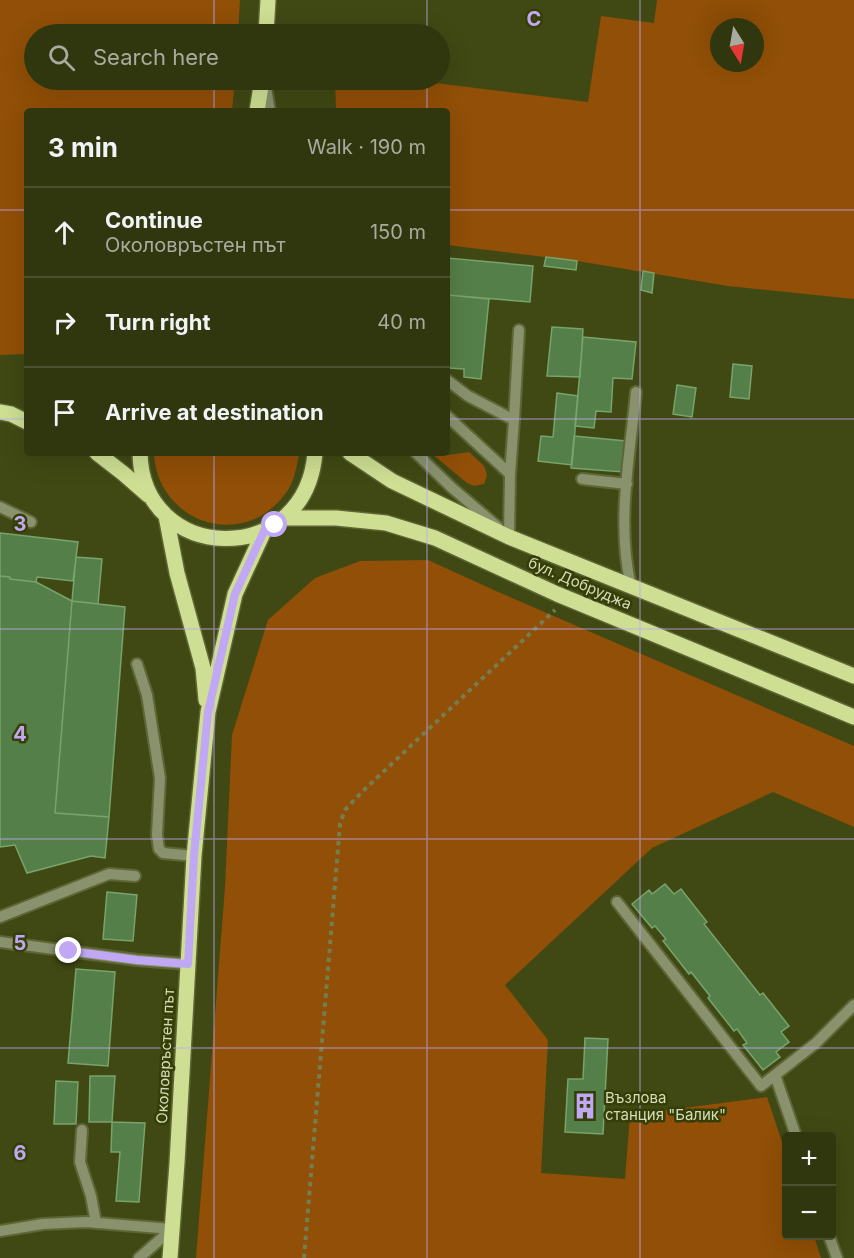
<!DOCTYPE html>
<html lang="en">
<head>
<meta charset="utf-8">
<style>
  body { margin:0; font-family:Inter,sans-serif; background:#3c421d; color:#f1f3f6 }
  .controls { position:absolute; right:18px; bottom:18px; display:grid; overflow:hidden; border-radius:6px; box-shadow:0 6px 24px #0002 }
  .controls button { width:54px; height:54px; display:grid; place-items:center; padding:0; border:0; border-bottom:2px solid #4b512f; background:#30370f; color:#f1f3f6; font:30px sans-serif }
  .compass { position:absolute; left:710px; top:18px; width:54px; height:54px; border-radius:50%; background:#30370f; box-shadow:0 6px 24px #0002; rotate:169deg }
  .stop { position:absolute; width:18px; height:18px; margin:-14px; border:4px solid #c0a8f4; border-radius:50%; background:#fff }
  .stop.end { background:#c0a8f4; border-color:#fff; box-shadow:0 2px 6px #0008 }
  .list { margin:0; padding:0; list-style:none }
  h2 { display:flex; justify-content:space-between; align-items:center; height:78px; margin:0; padding:0 24px; font-size:26px }
  h2 small { font-size:20px; font-weight:400; color:#a8ac9e }
  .list li { display:grid; grid-template-columns:39px 1fr auto; gap:18px; align-items:center; box-sizing:border-box; height:90px; padding:0 24px; border-top:2px solid #4b512f }
  .list b { display:block; font-size:22px; white-space:nowrap }
  .list p { margin:0; font-size:20px; white-space:nowrap; color:#a8ac9e }
  .list em { font-size:20px; font-style:normal; color:#a8ac9e }
  .icon { flex:none; width:33px; height:33px; fill:none; stroke:currentColor; stroke-width:2; stroke-linecap:round; stroke-linejoin:round }
  .map { position:relative; flex:none; width:854px; height:1258px; overflow:hidden }
  .search { position:absolute; background:#30370f; box-shadow:0 6px 24px #0002; left:24px; top:24px; width:426px; height:66px; display:flex; align-items:center; gap:15px; box-sizing:border-box; padding:0 21px; border-radius:33px; color:#a8ac9e; font-size:22px }
  .panel { position:absolute; background:#30370f; box-shadow:0 6px 24px #0002; left:24px; top:108px; width:426px; height:348px; border-radius:6px }
  .map>svg:first-child { display:block }
  .green { fill:#914f07; fill-rule:evenodd }
  .building { fill:#557f48; stroke:#78a36a; stroke-width:1.5 }
  .lines { fill:none; stroke-linecap:round; stroke-linejoin:round }
  .minor-casing { stroke:#5e6635; stroke-width:14 }
  .major-casing { stroke:#5e6635; stroke-width:18 }
  .path { stroke:#757e4f; stroke-width:4; stroke-dasharray:4.5 4.5; stroke-linecap:butt }
  .minor { stroke:#89916d; stroke-width:10 }
  .major { stroke:#cede93; stroke-width:15 }
  .route { stroke:#c0a8f4; stroke-width:8 }
  .grid { fill:none; stroke:#c0a8f4; stroke-width:1.5; stroke-opacity:0.55 }
  .labels { text-anchor:middle; dominant-baseline:central; stroke-width:5; stroke-linejoin:round; paint-order:stroke }
  .street-label { font-size:15px; fill:#d4dcb9; stroke:#353e06 }
  .poi-label { font-size:15px; fill:#d4dcb9; stroke:#353e06; text-anchor:start }
  .grid-label { font-size:20px; text-anchor:middle; font-weight:bold; fill:#c0a8f4; stroke:#353e06; stroke-width:5; stroke-linejoin:round; paint-order:stroke }
</style>
</head>
<body>
<div class="map">
<svg width="854" height="1258" viewBox="0 0 854 1258">
  <rect width="100%" height="100%" fill="#404914"/>
  <path class="green" d="M0 0H240L238 34H34V80H235L232 111H27V354L0 355Z
    M657 0H854V299L728 286 577 261 447 245V111H336L335 80H411L588 102 601 16 654 23ZM719 27H755V63H719Z
    M469 452 484 466 487 475 484 484 474 486 467 483 431 453H446L448 455Z
    M154 453H299V455C296 469 294 483 285 494 278 504 267 513 257 518 208 540 156 505 154 453Z
    M428 560 496 591 854 746V827L773 792 652 848 505 985 548 1040 541 1173 625 1179 630 1115 767 1097 786 1154V1236H814L821 1258H196L225 887 232 735 268 620 315 578 360 561Z"/>
  <path class="building" d="M546 257 577 261 576 270 544 266Z
    M447 258 533 266 530 302 447 295Z
    M643 271 654 273 652 293 641 290Z
    M447 295 489 299 481 379 464 377V369L448 368 449 358H447Z
    M552 327 583 329 580 377 547 376Z
    M583 337 636 342 632 379 613 378 611 412 596 411 594 428 575 426Z
    M733 364 752 366 749 399 730 397Z
    M677 385 696 388 692 417 673 414Z
    M557 393 578 396 572 465 538 461 541 436 553 437Z
    M574 436 626 441 624 472 571 468Z
    M0 533 78 542 73 581 37 577 36 582 10 579V577L0 576Z
    M76 557 102 559 98 604 72 601Z
    M0 576 10 577V579L36 582 72 601 55 813 109 817 105 858 91 856 27 873 15 845 0 847Z
    M72 601 125 607 109 817 55 813Z
    M665 884 674 894 681 889 707 922 704 924 760 995 763 993 789 1026 781 1032 789 1042 776 1052 780 1057 763 1070 743 1045 747 1043 737 1029 734 1031 708 998 710 996 691 972 689 974 663 941 666 939 655 926 652 928 632 904 649 890 652 894Z
    M107 892 137 895 133 941 103 939Z
    M76 969 115 972 108 1066 68 1063Z
    M585 1038 608 1039 603 1134 565 1132 568 1079H583Z
    M90 1076H115L112 1122H89Z
    M56 1081 78 1082 76 1124H54Z
    M112 1122 145 1123 139 1202 116 1201 120 1152H111Z"/>
  <g class="lines">
    <g class="minor-casing">
      <path id="minor" d="M265 82 270 111
        M447 380 468 396 514 420 510 474 509 537
        M447 416 510 474
        M514 420 519 330
        M416 453 451 487 498 527
        M582 479 627 484
        M0 507 31 522
        M631 586C616 523 630 456 636 392
        M137 664 147 695 160 778 157 835 159 849 163 853 194 856
        M617 902 761 1086 816 1043 854 1005
        M0 917 109 874 135 876
        M0 942 137 960 188 964
        M775 1075 796 1136
        M82 1130 80 1162 91 1196 96 1223
        M0 1231 43 1224 86 1222 172 1229
        M829 1236 837 1258
        M139 1258 172 1229"/>
    </g>
    <g class="major-casing">
      <path id="major" d="M266 34 268 0
        M257 111 262 80
        M0 412 11 414 27 422
        M97 453 124 474 148 495
        M140 453C142 564 305 570 315 453
        M350 453 392 481 509 537 854 676
        M166 516 177 573 203 668 206 700
        M284 518H336L386 523 435 538 557 594 854 717
        M170 1258 177 1163 194 856 208 712 235 594 264 531"/>
    </g>
    <path class="path" d="M304 1258 340 824 345 810 365 789 555 610"/>
    <use href="#minor" class="minor"/>
    <use href="#major" class="major"/>
  </g>
  <g class="lines">
    <path class="route" d="M69 951 137 960 188 964 194 855 208 712 235 594 264 531 275 525"/>
  </g>
  <path class="grid" d="M214 0V34M427 0V34M640 0V1258M214 80V111M427 80V111M0 210H27M447 210H854M0 419H27M447 419H854M214 453V1258M427 453V1258M0 629H854M0 839H854M0 1048H854"/>
  <defs>
    <g id="building-bare" transform="scale(2.07)"><path d="M-4-6H4V6H1V3H-1V6H-4ZM-2.5-4.3h1.7v1.8h-1.7ZM.8-4.3h1.7v1.8H.8ZM-2.5-1h1.7V.8h-1.7ZM.8-1h1.7V.8H.8Z" fill="#c0a8f4" stroke="#353e06" stroke-width="2.5" paint-order="stroke"/></g>
  </defs>
  <g fill-rule="evenodd">
    <use href="#building-bare" x="585" y="1106"/>
  </g>
  <g class="labels">
    <g class="street-label">
      <text transform="translate(580 583) rotate(23)">бул. Добруджа</text>
      <text transform="translate(165 1056) rotate(-87)">Околовръстен път</text>
    </g>
    <g class="poi-label">
      <text x="605" y="1097">Възлова<tspan x="605" dy="17">станция "Балик"</tspan></text>
    </g>
  </g>
  <g class="grid-label">
    <text x="534" y="26">C</text>
    <text x="20" y="531">3</text>
    <text x="20" y="741">4</text>
    <text x="20" y="950">5</text>
    <text x="20" y="1160">6</text>
  </g>
</svg>
<div class="controls">
<button>+</button>
<button>−</button>
</div>
<svg class="compass" viewBox="-18 -18 36 36"><path d="M0-13l5 13h-10z" fill="#e53935"/><path d="M0 13l5-13h-10z" fill="#a8ac9e"/></svg>
<div class="stop" style="left:275px;top:525px"></div>
<div class="stop end" style="left:69px;top:951px"></div>
<div class="search"><svg class="icon" aria-label="search" viewBox="0 0 24 24"><circle cx="10" cy="10" r="6"/><path d="M15 15l6 6"/></svg>Search here</div>
<section class="panel">
<h2>3 min<small>Walk · 190 m</small></h2>
<ul class="list">
<li><svg class="icon" aria-label="ahead" viewBox="0 0 24 24"><path d="M12 20V5M6 11l6-6 6 6"/></svg><div><b>Continue</b><p>Околовръстен път</p></div><em>150 m</em></li>
<li><svg class="icon" aria-label="right" viewBox="0 0 24 24"><path d="M7 20v-9h11M14 6l5 5-5 5"/></svg><div><b>Turn right</b></div><em>40 m</em></li>
<li><svg class="icon" aria-label="arrive" viewBox="0 0 24 24"><path d="M6 21V4h12l-3 4 3 4H6"/></svg><div><b>Arrive at destination</b></div></li>
</ul>
</section>
</div>
</body>
</html>
